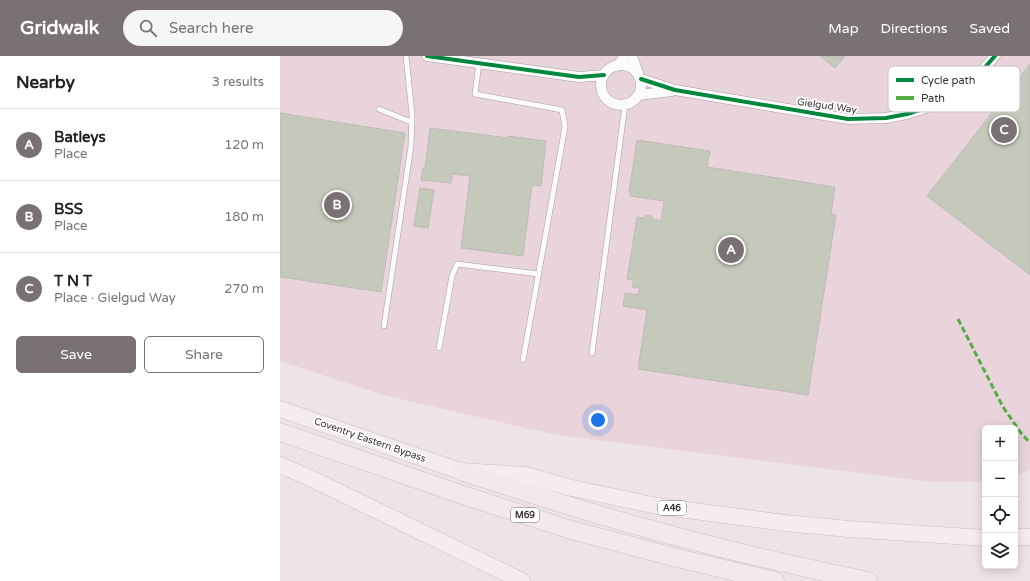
<!DOCTYPE html>
<html lang="en">
<head>
<meta charset="utf-8">
<style>
  body { margin:0; font-family:"Varela Round",sans-serif; background:#f6f6f6; color:#222 }
  .controls { position:absolute; right:12px; bottom:12px; display:grid; overflow:hidden; border-radius:6px; box-shadow:0 2px 10px #0003 }
  .controls button { width:36px; height:36px; display:grid; place-items:center; padding:0; border:0; border-bottom:1px solid #e0e0e0; background:#fff; color:#222; font:20px sans-serif }
  .you { position:absolute; left:318px; top:364px; width:14px; height:14px; margin:-10px; border:3px solid #fff; border-radius:50%; background:#1a73e8; box-shadow:0 0 0 6px #1a73e833 }
  .badge { display:grid; place-items:center; width:26px; height:26px; border-radius:50%; background:#7a7174; color:#fff; font-size:13px; font-weight:700 }
  .pin { position:absolute; translate:-50% -50%; border:2px solid #fff; box-shadow:0 1px 4px #0006 }
  .list { margin:0; padding:0; list-style:none }
  h2 { display:flex; justify-content:space-between; align-items:center; height:52px; margin:0; padding:0 16px; font-size:17px }
  h2 small { font-size:13px; font-weight:400; color:#767676 }
  .list li { display:grid; grid-template-columns:26px 1fr auto; gap:12px; align-items:center; box-sizing:border-box; height:72px; padding:0 16px; border-top:1px solid #e0e0e0 }
  .list b { display:block; font-size:15px; white-space:nowrap }
  .list p { margin:0; font-size:13px; white-space:nowrap; color:#767676 }
  .list em { font-size:13px; font-style:normal; color:#767676 }
  .actions { display:flex; gap:8px; padding:12px 16px }
  .actions a { flex:1; padding:9px 0; border:1px solid #7a7174; border-radius:6px; text-align:center; font-size:14px; color:#7a7174 }
  .actions .main { background:#7a7174; color:#fff }
  .icon { flex:none; width:22px; height:22px; fill:none; stroke:currentColor; stroke-width:2; stroke-linecap:round; stroke-linejoin:round }
  .map { position:relative; flex:none; width:750px; height:525px; overflow:hidden }
  header { display:flex; align-items:center; gap:24px; box-sizing:border-box; height:56px; padding:0 20px; background:#7a7174; color:#fff }
  header strong { font-size:19px }
  nav { display:flex; gap:22px; margin-inline-start:auto; font-size:14px }
  .search { width:280px; height:36px; background:#f6f6f6; display:flex; align-items:center; gap:10px; box-sizing:border-box; padding:0 14px; border-radius:22px; color:#767676; font-size:15px }
  main { display:flex }
  aside { flex:1; background:#fff }
  .map>svg:first-child { display:block }
  .built { fill:#e9d4db }
  .building { fill:#c5c9bb; stroke:#bebab9 }
  .lines { fill:none; stroke-linecap:round; stroke-linejoin:round }
  .service-casing { stroke:#a69ea1; stroke-width:6 }
  .minor-casing { stroke:#a69ea1; stroke-width:11 }
  .trunk-casing { stroke:#c6c0c3; stroke-width:17 }
  .motorway-casing { stroke:#c6c0c3; stroke-width:19 }
  .service { stroke:#fcfbfb; stroke-width:5 }
  .minor { stroke:#fcfbfb; stroke-width:10 }
  .trunk { stroke:#f5ecf0; stroke-width:16 }
  .motorway { stroke:#f4e8ed; stroke-width:18 }
  .quiet { stroke:#55ac45; stroke-width:3; stroke-dasharray:6 3; stroke-linecap:butt }
  .cycleway-casing { stroke:#fff; stroke-width:6 }
  .cycleway { stroke:#00873e; stroke-width:4 }
  .labels { text-anchor:middle; dominant-baseline:central; stroke-width:3.5; stroke-linejoin:round; paint-order:stroke }
  .shield { fill:#fff; stroke:#767072; stroke-width:1 }
  .shield-label { font-size:9px; font-weight:bold; fill:#3b3336 }
  .street-label { font-size:10px; fill:#3b3336; stroke:#fff }
  .key { fill:#fff; stroke:#c4c2c3; stroke-width:1 }
  .key-label { font-size:11px; fill:#3b3336 }
</style>
</head>
<body>
<header>
<strong>Gridwalk</strong>
<div class="search"><svg class="icon" aria-label="search" viewBox="0 0 24 24"><circle cx="10" cy="10" r="6"/><path d="M15 15l6 6"/></svg>Search here</div>
<nav><a>Map</a><a>Directions</a><a>Saved</a></nav>
</header>
<main>
<aside>
<h2>Nearby<small>3 results</small></h2>
<ul class="list">
<li><span class="badge">A</span><div><b>Batleys</b><p>Place</p></div><em>120 m</em></li>
<li><span class="badge">B</span><div><b>BSS</b><p>Place</p></div><em>180 m</em></li>
<li><span class="badge">C</span><div><b>T N T</b><p>Place · Gielgud Way</p></div><em>270 m</em></li>
</ul>
<div class="actions"><a class="main">Save</a><a>Share</a></div>
</aside>
<div class="map">
<svg width="750" height="525" viewBox="0 0 750 525">
  <rect width="100%" height="100%" fill="#eee3e7"/>
  <path class="built" d="M0 0H750V413L740 419 735 420V372H705V426H651L277 379 103 339 0 305Z"/>
  <path class="building" d="M540 0H565L555 12Z
    M750 8V219L647 140Z
    M0 57 125 77 101 236 0 221Z
    M150 72 228 82V80L266 85 261 130 252 129 243 200 181 192 190 120 172 118 171 127 141 124 143 112H145Z
    M357 84 430 95 427 111 555 131 551 158 556 159 528 339 358 313 367 254 343 250 345 237 358 239 360 232 352 231 354 224 347 223 357 161 363 162 366 159 371 160 373 163 381 165 384 145 350 140 351 136H349Z
    M140 132 154 134 148 172 134 170Z"/>
  <g class="lines">
    <g class="service-casing">
      <path id="service" d="M199 7 195 38 282 54 285 71 243 304
        M99 53 131 66
        M104 270 131 90 132 58 126 0
        M159 292 172 220 177 208 259 218
        M312 297 345 49"/>
    </g>
    <g class="minor-casing">
      <path id="minor" d="M147 0 299 21 324 19
        M352 0 358 17
        M321 29a20 20 0 1 1 40 0a20 20 0 1 1-40 0Z
        M337 10 345 0
        M361 23 395 34 568 63 606 62 627 58 646 52 666 41 682 32 699 18 715 0
        M358 39 392 35"/>
    </g>
    <g class="trunk-casing">
      <path id="trunk" d="M0 353 180 415 245 419 292 432 377 450 505 467 569 473 705 482
        M0 409 28 421 242 525
        M735 481H750"/>
    </g>
    <g class="motorway-casing">
      <path id="motorway" d="M0 376 180 438 288 473 397 502 495 525
        M180 415C243 435 305 456 369 473 441 493 514 510 588 525"/>
    </g>
    <use href="#service" class="service"/>
    <use href="#minor" class="minor"/>
    <use href="#trunk" class="trunk"/>
    <use href="#motorway" class="motorway"/>
    <path class="quiet" d="M678 263 723 351 741 377 750 387"/>
    <g class="cycleway-casing">
      <path id="cycleway" d="M147 0 299 21 324 19
        M361 23 395 34 568 63 606 62 627 58 646 52 666 41 682 32 699 18 715 0"/>
    </g>
    <use href="#cycleway" class="cycleway"/>
  </g>
  <g class="labels">
    <g class="shield">
      <rect x="378" y="445" width="28" height="14" rx="3"/>
      <rect x="231" y="452" width="28" height="14" rx="3"/>
    </g>
    <g class="shield-label">
      <text x="392" y="452">A46</text>
      <text x="245" y="459">M69</text>
    </g>
    <g class="street-label">
      <text transform="translate(547 50) rotate(8)">Gielgud Way</text>
      <text transform="translate(90 384) rotate(19)">Coventry Eastern Bypass</text>
    </g>
  </g>
  <rect x="608" y="10" width="132" height="46" rx="6" class="key"/>
  <rect x="616" y="22" width="18" height="4" fill="#00873e"/>
  <rect x="616" y="40" width="18" height="4" fill="#55ac45"/>
  <g class="key-label">
    <text x="641" y="28">Cycle path</text>
    <text x="641" y="46">Path</text>
  </g>
</svg>
<div class="controls">
<button>+</button>
<button>−</button>
<button><svg class="icon" aria-label="locate" viewBox="0 0 24 24"><circle cx="12" cy="12" r="6"/><path d="M12 2v4M12 18v4M2 12h4M18 12h4"/></svg></button>
<button><svg class="icon" aria-label="layers" viewBox="0 0 24 24"><path d="M12 4l9 5-9 5-9-5zM3 14l9 5 9-5"/></svg></button>
</div>
<div class="you"></div>
<div class="pin badge" style="left:451px;top:194px">A</div>
<div class="pin badge" style="left:57px;top:149px">B</div>
<div class="pin badge" style="left:724px;top:74px">C</div>
</div>
</main>
</body>
</html>
